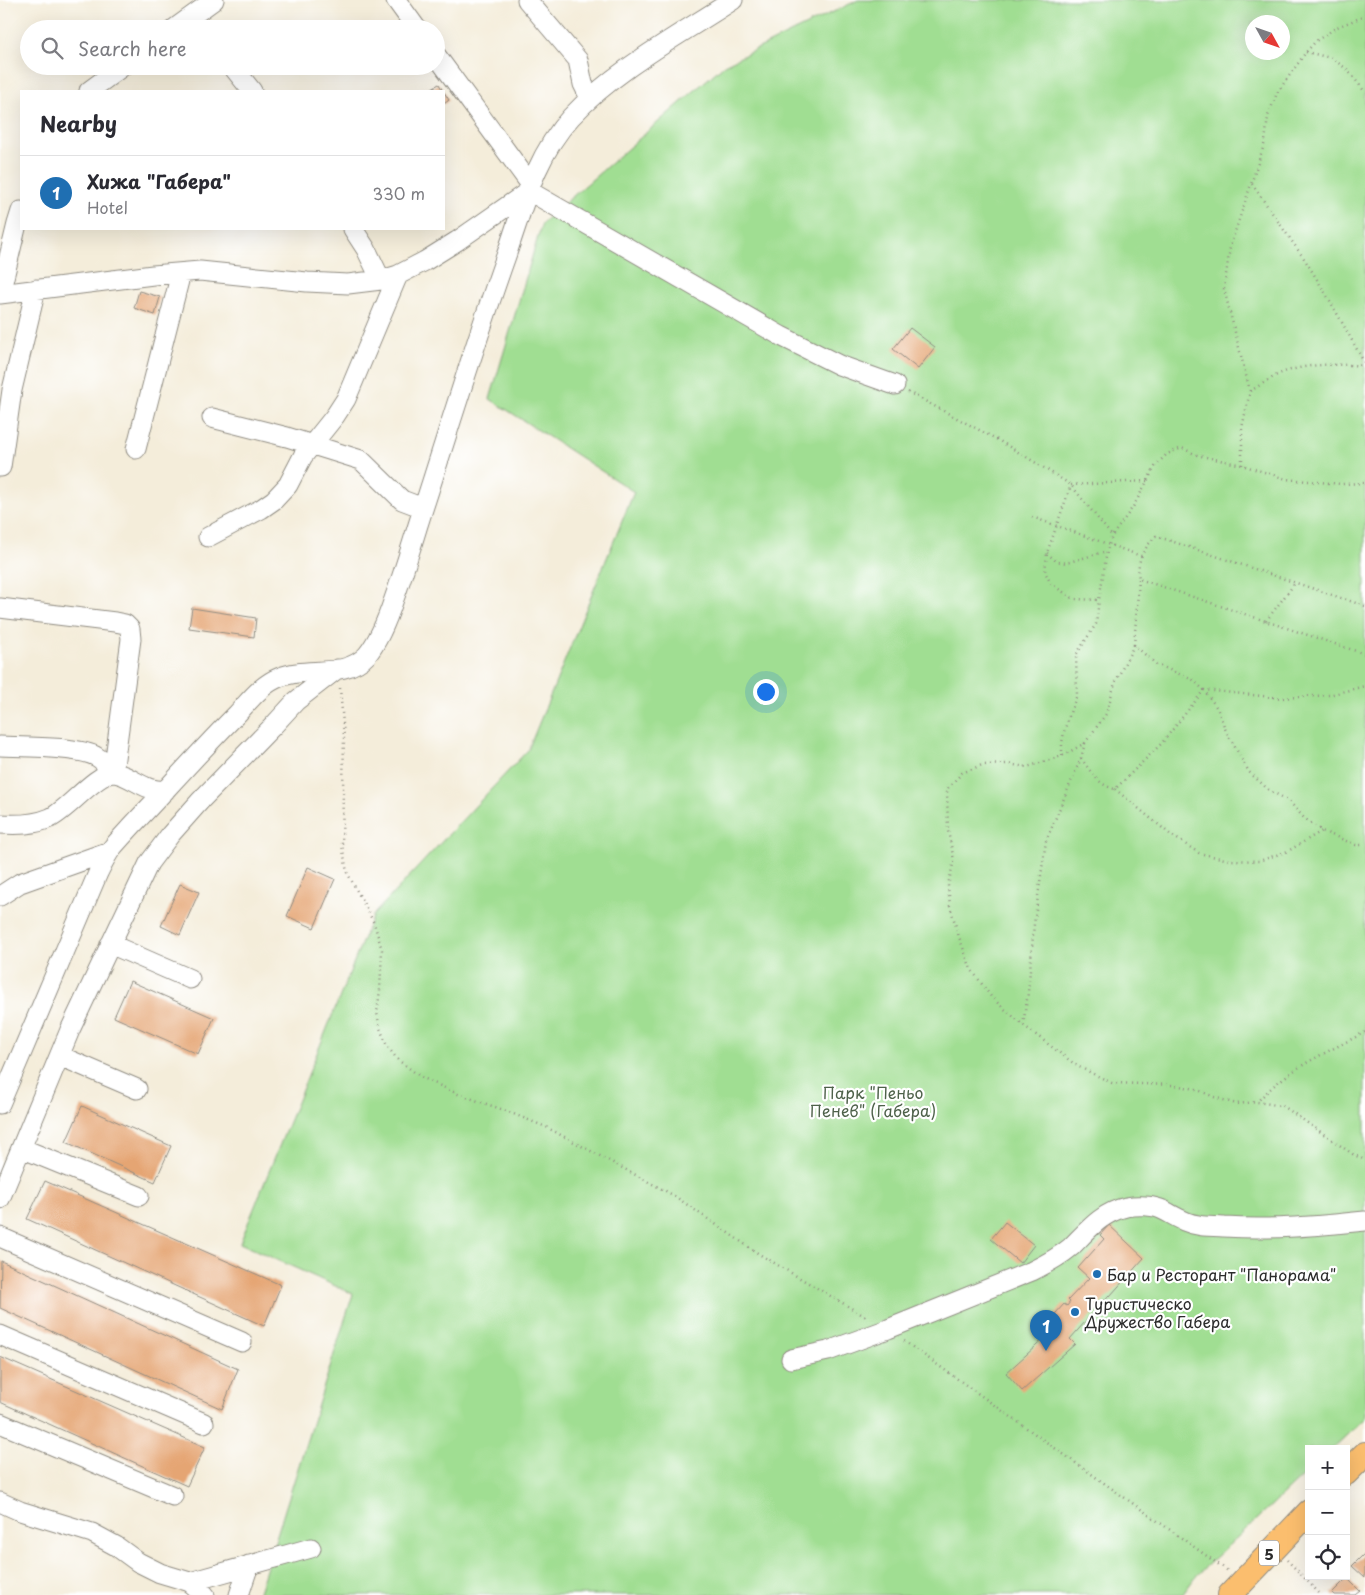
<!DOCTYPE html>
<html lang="en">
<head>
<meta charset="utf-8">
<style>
  body { margin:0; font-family:"Playpen Sans",sans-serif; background:#f7f7f7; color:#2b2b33 }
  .controls { position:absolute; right:15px; bottom:15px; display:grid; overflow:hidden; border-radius:0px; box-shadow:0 5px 20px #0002 }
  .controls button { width:45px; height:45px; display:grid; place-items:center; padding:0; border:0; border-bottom:1px solid #e1e1e2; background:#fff; color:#2b2b33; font:25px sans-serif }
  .compass { position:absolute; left:1245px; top:15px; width:45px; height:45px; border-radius:50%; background:#fff; box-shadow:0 5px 20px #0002; rotate:130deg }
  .you { position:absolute; left:765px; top:691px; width:18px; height:18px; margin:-12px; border:4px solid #fff; border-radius:50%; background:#1a73e8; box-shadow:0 0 0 8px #1a73e833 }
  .badge { display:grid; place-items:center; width:32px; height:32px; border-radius:50%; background:#1f6fb2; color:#fff; font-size:16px; font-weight:700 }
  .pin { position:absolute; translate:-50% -41px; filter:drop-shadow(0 1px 2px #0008) }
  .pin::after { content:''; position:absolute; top:26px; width:18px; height:15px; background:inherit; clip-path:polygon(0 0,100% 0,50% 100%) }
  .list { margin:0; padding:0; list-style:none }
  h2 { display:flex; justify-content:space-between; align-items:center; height:65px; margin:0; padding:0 20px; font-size:21px }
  h2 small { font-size:16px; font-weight:400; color:#7c7c81 }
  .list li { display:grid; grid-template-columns:32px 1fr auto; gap:15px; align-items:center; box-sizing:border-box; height:75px; padding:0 20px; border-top:1px solid #e1e1e2 }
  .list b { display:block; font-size:19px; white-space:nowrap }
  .list p { margin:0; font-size:16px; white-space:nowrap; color:#7c7c81 }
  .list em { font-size:16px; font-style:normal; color:#7c7c81 }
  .icon { flex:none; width:28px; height:28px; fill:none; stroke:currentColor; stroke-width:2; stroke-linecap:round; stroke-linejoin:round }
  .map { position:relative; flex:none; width:1365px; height:1595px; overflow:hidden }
  .search { position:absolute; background:#fff; box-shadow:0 5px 20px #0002; left:20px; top:20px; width:425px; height:55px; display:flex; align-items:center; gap:12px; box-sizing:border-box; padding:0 18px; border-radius:28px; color:#7c7c81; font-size:19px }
  .panel { position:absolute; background:#fff; box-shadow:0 5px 20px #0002; left:20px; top:90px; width:425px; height:140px; border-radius:0px }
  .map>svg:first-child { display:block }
  .green { fill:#a0de92; stroke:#66845e; fill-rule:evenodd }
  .building { fill:#e5a573 }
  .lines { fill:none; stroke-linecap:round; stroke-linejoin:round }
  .minor-casing { stroke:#908c82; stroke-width:21 }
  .major-casing { stroke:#908c82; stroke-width:26 }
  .path { stroke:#908c82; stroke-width:2.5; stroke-dasharray:1 4; stroke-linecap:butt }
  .minor { stroke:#fff; stroke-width:19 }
  .major { stroke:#fbbe6e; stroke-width:24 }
  .poi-dot { fill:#1f6fb2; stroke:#fff; stroke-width:2 }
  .labels { text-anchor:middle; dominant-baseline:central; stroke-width:4.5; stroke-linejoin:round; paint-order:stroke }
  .shield { fill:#fff; stroke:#6b6b6b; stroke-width:1 }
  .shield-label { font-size:15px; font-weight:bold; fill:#2b2b2b }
  .park-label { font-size:16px; fill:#4e614a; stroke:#fff }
  .poi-label { font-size:16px; fill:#2b2b2b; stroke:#fff; text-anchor:start }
</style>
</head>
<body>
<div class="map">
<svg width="1365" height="1595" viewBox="0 0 1365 1595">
  <rect width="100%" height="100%" fill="#fff"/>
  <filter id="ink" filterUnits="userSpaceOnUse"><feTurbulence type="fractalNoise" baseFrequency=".02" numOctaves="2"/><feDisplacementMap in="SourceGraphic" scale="10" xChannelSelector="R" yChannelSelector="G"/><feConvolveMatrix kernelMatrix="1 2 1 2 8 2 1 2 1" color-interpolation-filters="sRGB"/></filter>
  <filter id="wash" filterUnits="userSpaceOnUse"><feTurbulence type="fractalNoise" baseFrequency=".0096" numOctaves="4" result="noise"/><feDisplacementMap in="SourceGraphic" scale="20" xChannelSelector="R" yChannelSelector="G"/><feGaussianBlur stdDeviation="1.12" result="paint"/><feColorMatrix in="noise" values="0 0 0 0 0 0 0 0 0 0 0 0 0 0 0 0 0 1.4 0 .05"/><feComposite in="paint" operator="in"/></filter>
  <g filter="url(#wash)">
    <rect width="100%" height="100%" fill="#f4edda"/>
    <path class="green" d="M858 0H1365V1418L1332 1449H1309V1470L1197 1575 1182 1595H258L353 1294 240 1243 373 915 528 750 634 492 490 399 542 223 724 65ZM1252 22H1282V52H1252Z"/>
    <g id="blocks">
      <path class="building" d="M439 84 443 91H427Z
        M444 92 449 100 444 104Z
        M139 291 160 297 155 315 134 308Z
        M910 328 935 347 918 369 893 349Z
        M192 608 256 618 254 637 189 628Z
        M308 867 335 879 314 928 287 916Z
        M180 884 199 892 180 935 161 926Z
        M130 981 214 1018 198 1054 114 1017Z
        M82 1106 171 1146 155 1182 66 1142Z
        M45 1181 281 1285 264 1326 27 1219Z
        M1005 1222 1034 1245 1020 1263 991 1239Z
        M1109 1225 1144 1258 1110 1296 1109 1295 1070 1339 1075 1344 1022 1391 1006 1373 1056 1328 1048 1322 1064 1304 1067 1306 1070 1302 1068 1300 1089 1278 1078 1268 1104 1239 1100 1235Z
        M1 1261 238 1369 222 1409 0 1308Z
        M0 1357 205 1447 187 1486 0 1402Z
        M1364 1554 1365 1556V1578L1352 1566Z
        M1347 1578 1360 1591 1355 1595H1334L1332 1593Z"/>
    </g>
  </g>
  <g filter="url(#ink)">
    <use href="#blocks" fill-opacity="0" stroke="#908c82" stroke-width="1"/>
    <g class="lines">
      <g class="minor-casing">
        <path id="minor" d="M396 0 417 29
          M527 0 578 60 583 84 590 98
          M174 29 214 0
          M436 55 531 185
          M232 66 252 91
          M89 91 123 66
          M353 229 366 249 381 280
          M0 294 153 275 200 271 307 282 348 284 381 280 398 275 425 261 457 241 529 191 781 336 839 365 895 385
          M0 294 17 224 21 211
          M212 418 287 437 361 460 402 500 423 508
          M136 449 181 273
          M1 467 12 390 36 289
          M208 537 261 509 274 500 288 485 303 456 335 416 346 399 398 275
          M0 608 115 622 125 624 130 629 131 639 113 773C108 767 104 761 97 757 80 746 22 747 0 746
          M0 824C17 825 34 825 50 818 68 810 95 774 113 773 124 773 139 785 149 788 154 790 160 790 165 791
          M0 896 20 883 110 851
          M110 944 190 979
          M60 1056 137 1089
          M0 1104 98 873C102 865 106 856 112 848 131 826 151 806 170 785 192 761 214 737 237 714 250 700 262 684 280 677 307 666 345 679 367 655 380 639 388 617 394 599 406 566 415 533 426 500 452 419 477 337 506 256 523 207 536 155 571 117 616 69 678 36 733 0
          M21 1148 139 1196
          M0 1199 70 1030 149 863 170 835 201 800 273 726 296 701 337 669
          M0 1237 242 1342
          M0 1335 204 1423
          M791 1359 828 1351 888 1329 1032 1271C1046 1264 1059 1257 1071 1247 1088 1230 1101 1213 1126 1207 1137 1205 1153 1205 1163 1210 1175 1216 1184 1223 1198 1225 1206 1227 1216 1226 1224 1227 1272 1230 1318 1226 1365 1221
          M0 1423 173 1496
          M0 1502 20 1511 92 1533 116 1546 138 1562 160 1573 190 1582 205 1595
          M190 1582 311 1548
          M239 1595 249 1565"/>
      </g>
      <g class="major-casing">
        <path id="major" d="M1346 1473 1365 1454
          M1230 1595 1309 1512"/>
      </g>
      <path class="path" d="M1306 52 1331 58 1347 69 1365 92
        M1252 184 1305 260 1329 299 1365 364
        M1250 391C1261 385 1273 376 1284 372 1311 363 1337 364 1365 366
        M908 392 998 440 1033 461 1071 485 1112 536
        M1242 465V428L1250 391 1224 289 1230 247 1265 142 1268 116 1277 93 1306 52 1316 41 1337 27 1365 16
        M1147 481 1071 485 1047 553 1045 572 1051 584 1074 599 1099 600 1107 551 1112 536 1133 507 1156 465 1167 454 1182 448 1197 455 1242 465 1286 479 1341 484 1365 483
        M1032 517 1141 556
        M1047 553 1056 561 1066 563 1107 551
        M1139 579 1134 645 1156 664 1193 680 1204 690 1217 708 1226 731 1249 772 1270 791 1288 800 1304 818 1322 831 1356 845H1365
        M1365 606 1156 536C1144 548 1136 561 1139 579L1365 654
        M1266 621 1295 583
        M1134 645 1115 683 1106 714 1085 743 1062 756 1027 767 1007 764 982 765 962 773 947 789 948 831 954 860 948 885 950 906 959 937 971 969 992 998 1023 1025 1077 1066 1112 1083 1174 1085 1196 1089 1214 1097 1236 1104 1257 1102
        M340 688 344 736 342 845 347 872 374 923 382 950 380 990 377 1013 380 1028 387 1046 398 1060 421 1077 458 1094 501 1109 546 1127 673 1195 759 1254 868 1318
        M1062 756V743L1064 732 1071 710 1077 695 1076 655 1096 624 1099 600
        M1081 758C1091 772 1098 785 1115 789L1162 743 1204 690 1282 698 1329 695 1365 686
        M1115 789 1171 835 1199 853 1229 860 1259 861 1288 851 1322 831
        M1023 1025 1028 993 1034 924 1046 841 1081 758 1085 743
        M1365 1032C1325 1054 1289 1067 1257 1102L1283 1106 1354 1155 1365 1160
        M904 1341 1228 1571
        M1287 1560 1321 1595"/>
      <use href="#minor" class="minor"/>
      <use href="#major" class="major"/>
    </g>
  </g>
  <g class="poi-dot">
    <circle cx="1097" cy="1274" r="5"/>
    <circle cx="1075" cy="1312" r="5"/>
  </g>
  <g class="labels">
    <rect class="shield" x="1259" y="1540.5" width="20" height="25" rx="4"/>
    <g class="shield-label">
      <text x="1269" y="1553">5</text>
    </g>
    <g class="park-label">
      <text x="873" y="1092">Парк "Пеньо<tspan x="873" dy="18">Пенев" (Габера)</tspan></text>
    </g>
    <g class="poi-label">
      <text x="1107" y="1274">Бар и Ресторант "Панорама"</text>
      <text x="1085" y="1303">Туристическо<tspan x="1085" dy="18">Дружество Габера</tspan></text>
    </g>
  </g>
</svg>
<div class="controls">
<button>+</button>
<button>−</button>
<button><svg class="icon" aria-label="locate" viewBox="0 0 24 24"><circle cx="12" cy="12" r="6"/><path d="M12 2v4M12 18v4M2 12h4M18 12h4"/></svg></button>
</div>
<svg class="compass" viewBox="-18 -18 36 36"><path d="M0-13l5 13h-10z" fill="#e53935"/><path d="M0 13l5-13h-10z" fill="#7c7c81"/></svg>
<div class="you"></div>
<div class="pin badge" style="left:1046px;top:1351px">1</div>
<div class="search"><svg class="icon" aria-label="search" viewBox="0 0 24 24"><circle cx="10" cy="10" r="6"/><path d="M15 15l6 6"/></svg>Search here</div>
<section class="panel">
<h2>Nearby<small></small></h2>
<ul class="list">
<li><span class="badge">1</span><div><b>Хижа &quot;Габера&quot;</b><p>Hotel</p></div><em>330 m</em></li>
</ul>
</section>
</div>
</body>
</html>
